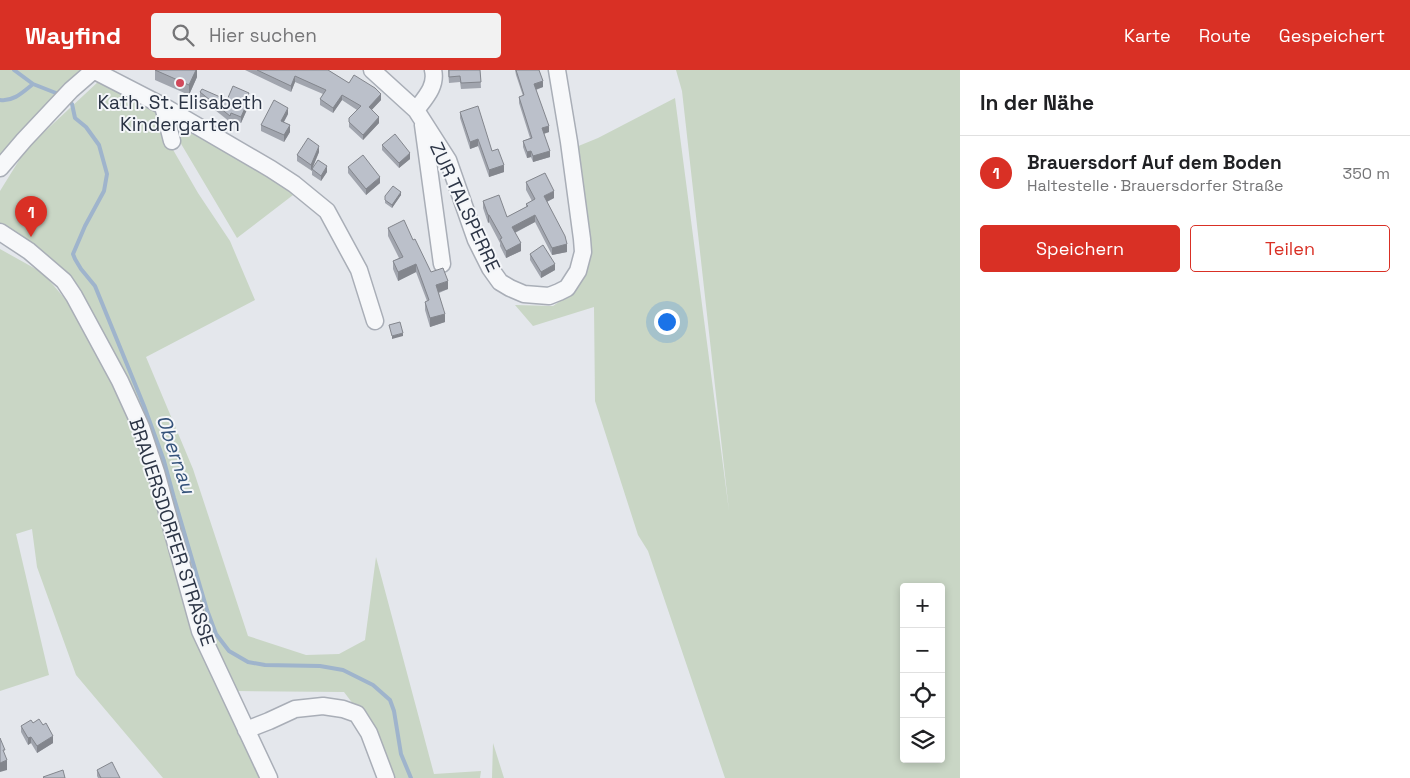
<!DOCTYPE html>
<html lang="de">
<head>
<meta charset="utf-8">
<style>
  body { margin:0; font-family:"Space Grotesk",sans-serif; background:#f2f2f2; color:#202124 }
  .controls { position:absolute; right:15px; bottom:15px; display:grid; overflow:hidden; border-radius:5px; box-shadow:0 2px 8px #0003 }
  .controls button { width:45px; height:45px; display:grid; place-items:center; padding:0; border:0; border-bottom:1px solid #e0e0e0; background:#fff; color:#202124; font:25px sans-serif }
  .you { position:absolute; left:666px; top:251px; width:18px; height:18px; margin:-12px; border:4px solid #fff; border-radius:50%; background:#1a73e8; box-shadow:0 0 0 8px #1a73e833 }
  .badge { display:grid; place-items:center; width:32px; height:32px; border-radius:50%; background:#d93025; color:#fff; font-size:16px; font-weight:700 }
  .pin { position:absolute; translate:-50% -41px; filter:drop-shadow(0 1px 2px #0008) }
  .pin::after { content:''; position:absolute; top:26px; width:18px; height:15px; background:inherit; clip-path:polygon(0 0,100% 0,50% 100%) }
  .list { margin:0; padding:0; list-style:none }
  h2 { display:flex; justify-content:space-between; align-items:center; height:65px; margin:0; padding:0 20px; font-size:21px }
  h2 small { font-size:16px; font-weight:400; color:#757577 }
  .list li { display:grid; grid-template-columns:32px 1fr auto; gap:15px; align-items:center; box-sizing:border-box; height:75px; padding:0 20px; border-top:1px solid #e0e0e0 }
  .list b { display:block; font-size:19px; white-space:nowrap }
  .list p { margin:0; font-size:16px; white-space:nowrap; color:#757577 }
  .list em { font-size:16px; font-style:normal; color:#757577 }
  .actions { display:flex; gap:10px; padding:15px 20px }
  .actions a { flex:1; padding:11px 0; border:1px solid #d93025; border-radius:5px; text-align:center; font-size:18px; color:#d93025 }
  .actions .main { background:#d93025; color:#fff }
  .icon { flex:none; width:28px; height:28px; fill:none; stroke:currentColor; stroke-width:2; stroke-linecap:round; stroke-linejoin:round }
  .map { position:relative; flex:none; width:960px; height:708px; overflow:hidden }
  header { display:flex; align-items:center; gap:30px; box-sizing:border-box; height:70px; padding:0 25px; background:#d93025; color:#fff }
  header strong { font-size:24px }
  nav { display:flex; gap:28px; margin-inline-start:auto; font-size:18px }
  .search { width:350px; height:45px; background:#f2f2f2; display:flex; align-items:center; gap:12px; box-sizing:border-box; padding:0 18px; border-radius:5px; color:#757577; font-size:19px }
  main { display:flex }
  aside { flex:1; background:#fff }
  .map>svg:first-child { display:block }
  .green { fill:#c9d6c5; fill-rule:evenodd }
  .lines { fill:none; stroke-linecap:round; stroke-linejoin:round }
  .stream { stroke:#9fb4cc; stroke-width:4 }
  .minor-casing { stroke:#a9aeb7; stroke-width:19 }
  .minor { stroke:#f7f8fa; stroke-width:16 }
  .wall { fill:#a1a5ae }
  .shaded-wall { fill:#83868d }
  .building { fill:#bbc0ca; stroke:#83868d }
  .poi-dot { fill:#d1495b; stroke:#f4f6f9; stroke-width:2 }
  .labels { text-anchor:middle; dominant-baseline:central; stroke-width:4; stroke-linejoin:round; paint-order:stroke }
  .poi-label { font-size:19px; fill:#2b3445; stroke:#f4f6f9 }
  .street-label { font-size:19px; fill:#2b3445; stroke:#f4f6f9 }
  .water-label { font-size:20px; font-style:italic; fill:#34527a; stroke:#f4f6f9 }
</style>
</head>
<body>
<header>
<strong>Wayfind</strong>
<div class="search"><svg class="icon" aria-label="search" viewBox="0 0 24 24"><circle cx="10" cy="10" r="6"/><path d="M15 15l6 6"/></svg>Hier suchen</div>
<nav><a>Karte</a><a>Route</a><a>Gespeichert</a></nav>
</header>
<main>
<div class="map">
<svg width="960" height="708" viewBox="0 0 960 708">
  <rect width="100%" height="100%" fill="#e4e7ec"/>
  <path class="green" d="M0 0H82L61 20 0 87Z
    M676 0H960V708H725L648 481 638 465 595 331 594 237 533 256 515 235 553 236 575 221 583 201 576 77 598 68 675 28 729 441 682 21ZM904 517H941V689H904Z
    M99 11 156 41 168 71 198 123 230 171 255 230 146 287 193 399 248 566 306 585 339 584 365 570 376 487 434 704 481 701 480 708H392L378 667 344 622 235 621 205 555 150 365 80 220 56 193 0 155V121L26 79Z
    M183 59 247 92 297 122 237 168 177 67Z
    M0 179 43 203 66 230 102 292 137 361 147 395 262 708H163L76 605 37 497 32 459 16 464 49 605 0 621Z
    M493 673 504 708H492Z"/>
  <g class="lines">
    <path class="stream" d="M14 0 33 14 61 25
      M0 30C13 32 23 22 33 14
      M67 30 72 34 75 48 86 57 99 75 107 104 104 121 85 156 73 184 75 189 81 199 95 216 144 336 164 391 174 428 207 540 216 564 229 581 248 592 265 595 320 596 343 600 373 615 390 630 394 641 401 684 411 708"/>
    <g class="minor-casing">
      <path id="minor" d="M93 0 163 36 271 99 294 114 327 141 359 200 375 251
        M372 0 416 40 448 90 476 170 490 198 500 212 510 218 524 224 549 226 559 222 567 218 578 201 583 182 582 169 569 72 557 0
        M163 36 172 71
        M416 40C425 28 437 16 433 0
        M423 55 442 194
        M0 98 24 70 71 20 94 0
        M0 162 29 181 64 211 74 226 120 311 141 357 156 402 200 561 269 708
        M246 660 269 651 295 639 323 636 343 639 357 644 369 663 386 708"/>
    </g>
    <use href="#minor" class="minor"/>
  </g>
  <path class="wall" d="M155 0H197V7L189 25 155 10Z
    M245 0H328L349 13 381 30 371 40 379 53 363 70 349 57V48L357 40 342 30 333 43 320 35V29L323 24 295 12 291 22Z
    M448 0H480L481 18 461 19 460 12 449 13Z
    M515 0H539L543 17 536 20 549 62 544 64 550 87 533 92 531 87 527 88 523 77V71L530 68 519 33V27L523 26 516 5Z
    M200 22 227 30 249 23V35L241 53 231 49 230 52 200 28Z
    M460 42 492 81 504 102 489 107 478 76 470 79 460 48Z
    M288 44 284 52 290 62 284 72 261 61V55Z
    M382 75 410 89 399 98 382 80Z
    M319 82 313 97 327 102 321 111 312 105V101L297 91V85Z
    M348 97 380 113 366 125 348 103Z
    M526 112 554 128 547 132 567 182 552 185 535 152 515 163 521 181 506 188 500 176V173L489 152 488 153 483 138V131L507 147 526 137V134L532 131 526 120Z
    M401 125 392 138 385 133V126Z
    M388 158 413 170 431 202 448 219 439 223 445 252 430 257 425 240V232L427 231 416 202 398 211 393 199V191L399 188 388 166Z
    M530 184 555 200 541 208 530 190Z
    M33 653 53 673 37 683 31 673 28 675 21 662V656Z
    M97 700 120 708H98L97 706Z"/>
  <path class="shaded-wall" d="M196 0H197V7L189 25V15Z
    M295 6V12L291 22V16Z
    M543 11V17L534 20V14Z
    M381 24V30L369 43V37Z
    M342 25V30L333 43V38Z
    M249 29V35L241 53V47Z
    M288 38V44L281 57V51Z
    M379 47V53L363 70V65Z
    M290 55V62L284 72V65Z
    M549 56V62L542 64V58Z
    M478 69V76L470 79V72Z
    M319 76V82L311 101V95Z
    M531 81V87L527 88V82Z
    M550 81V87L533 92V86Z
    M410 83V89L399 98V93Z
    M504 95V102L489 107V100Z
    M327 96V102L321 111V106Z
    M380 107V113L366 125V119Z
    M554 121V128L544 133V126Z
    M401 122V125L392 138V135Z
    M488 145H489V152L488 153Z
    M535 145V152L512 164V157Z
    M521 173V181L506 188V181Z
    M567 174V182L552 185V178Z
    M416 194V202L398 211V202Z
    M555 194V200L541 208V202Z
    M448 211V219L436 223V215Z
    M445 244V252L430 257V248Z
    M403 263V266L392 269V266Z
    M53 666V673L37 683V676Z
    M31 667V673L28 675V668Z
    M7 690V700L0 702V693Z"/>
  <path class="building" d="M155 0H196L189 15Z
    M257 0H328L349 13 354 5 375 18 381 24 369 37 379 47 363 65 349 52V48L361 36 342 25 333 38 320 29 326 20 295 6 291 16Z
    M449 0H480L481 12 461 13 460 6 449 7Z
    M516 0H539L543 11 534 14 549 56 542 58 550 81 533 86 531 81 527 82 523 71 532 68 519 27 524 25Z
    M233 16 249 23 247 28 249 29 241 47 231 43 230 46 200 22 202 19 227 30Z
    M274 30 288 38 281 51 290 55 284 65 261 55Z
    M478 36 492 81 498 79 504 95 489 100 478 69 470 72 460 42Z
    M395 64 410 83 399 93 382 75Z
    M308 68 319 76 311 95 297 85Z
    M363 85 380 107 366 119 348 97Z
    M318 90 327 96 321 106 312 99Z
    M545 103 554 121 544 126 565 166 567 174 552 178 535 145 512 157 521 173 506 181 500 169 502 168 489 145H488L483 131 499 125 507 147 528 136 526 134 535 129 526 112Z
    M393 116 401 122 392 135 385 130V126Z
    M404 150 413 170 415 169 431 202 443 198 448 211 436 215 445 244 430 248 425 232 429 230 416 194 398 202 393 191 403 187 388 158Z
    M543 175 555 194 541 202 530 184Z
    M400 252 403 263 392 266 389 255Z
    M39 649 43 655 46 653 53 666 37 676 31 667 28 668 21 656 31 650 33 653Z
    M0 668 5 680H3L7 690 0 693Z
    M112 692 120 708H101L97 700Z
    M63 700 65 708H44L43 707Z"/>
  <circle class="poi-dot" cx="180" cy="13" r="5"/>
  <g class="labels">
    <g class="poi-label">
      <text x="180" y="32">Kath. St. Elisabeth<tspan x="180" dy="22">Kindergarten</tspan></text>
    </g>
    <g class="street-label">
      <text transform="translate(465 137) rotate(65)">ZUR TALSPERRE</text>
      <text transform="translate(172 462) rotate(72)">BRAUERSDORFER STRASSE</text>
    </g>
    <g class="water-label">
      <text transform="translate(176 384) rotate(71)">Obernau</text>
    </g>
  </g>
</svg>
<div class="controls">
<button>+</button>
<button>−</button>
<button><svg class="icon" aria-label="locate" viewBox="0 0 24 24"><circle cx="12" cy="12" r="6"/><path d="M12 2v4M12 18v4M2 12h4M18 12h4"/></svg></button>
<button><svg class="icon" aria-label="layers" viewBox="0 0 24 24"><path d="M12 4l9 5-9 5-9-5zM3 14l9 5 9-5"/></svg></button>
</div>
<div class="you"></div>
<div class="pin badge" style="left:31px;top:167px">1</div>
</div>
<aside>
<h2>In der Nähe<small></small></h2>
<ul class="list">
<li><span class="badge">1</span><div><b>Brauersdorf Auf dem Boden</b><p>Haltestelle · Brauersdorfer Straße</p></div><em>350 m</em></li>
</ul>
<div class="actions"><a class="main">Speichern</a><a>Teilen</a></div>
</aside>
</main>
</body>
</html>
